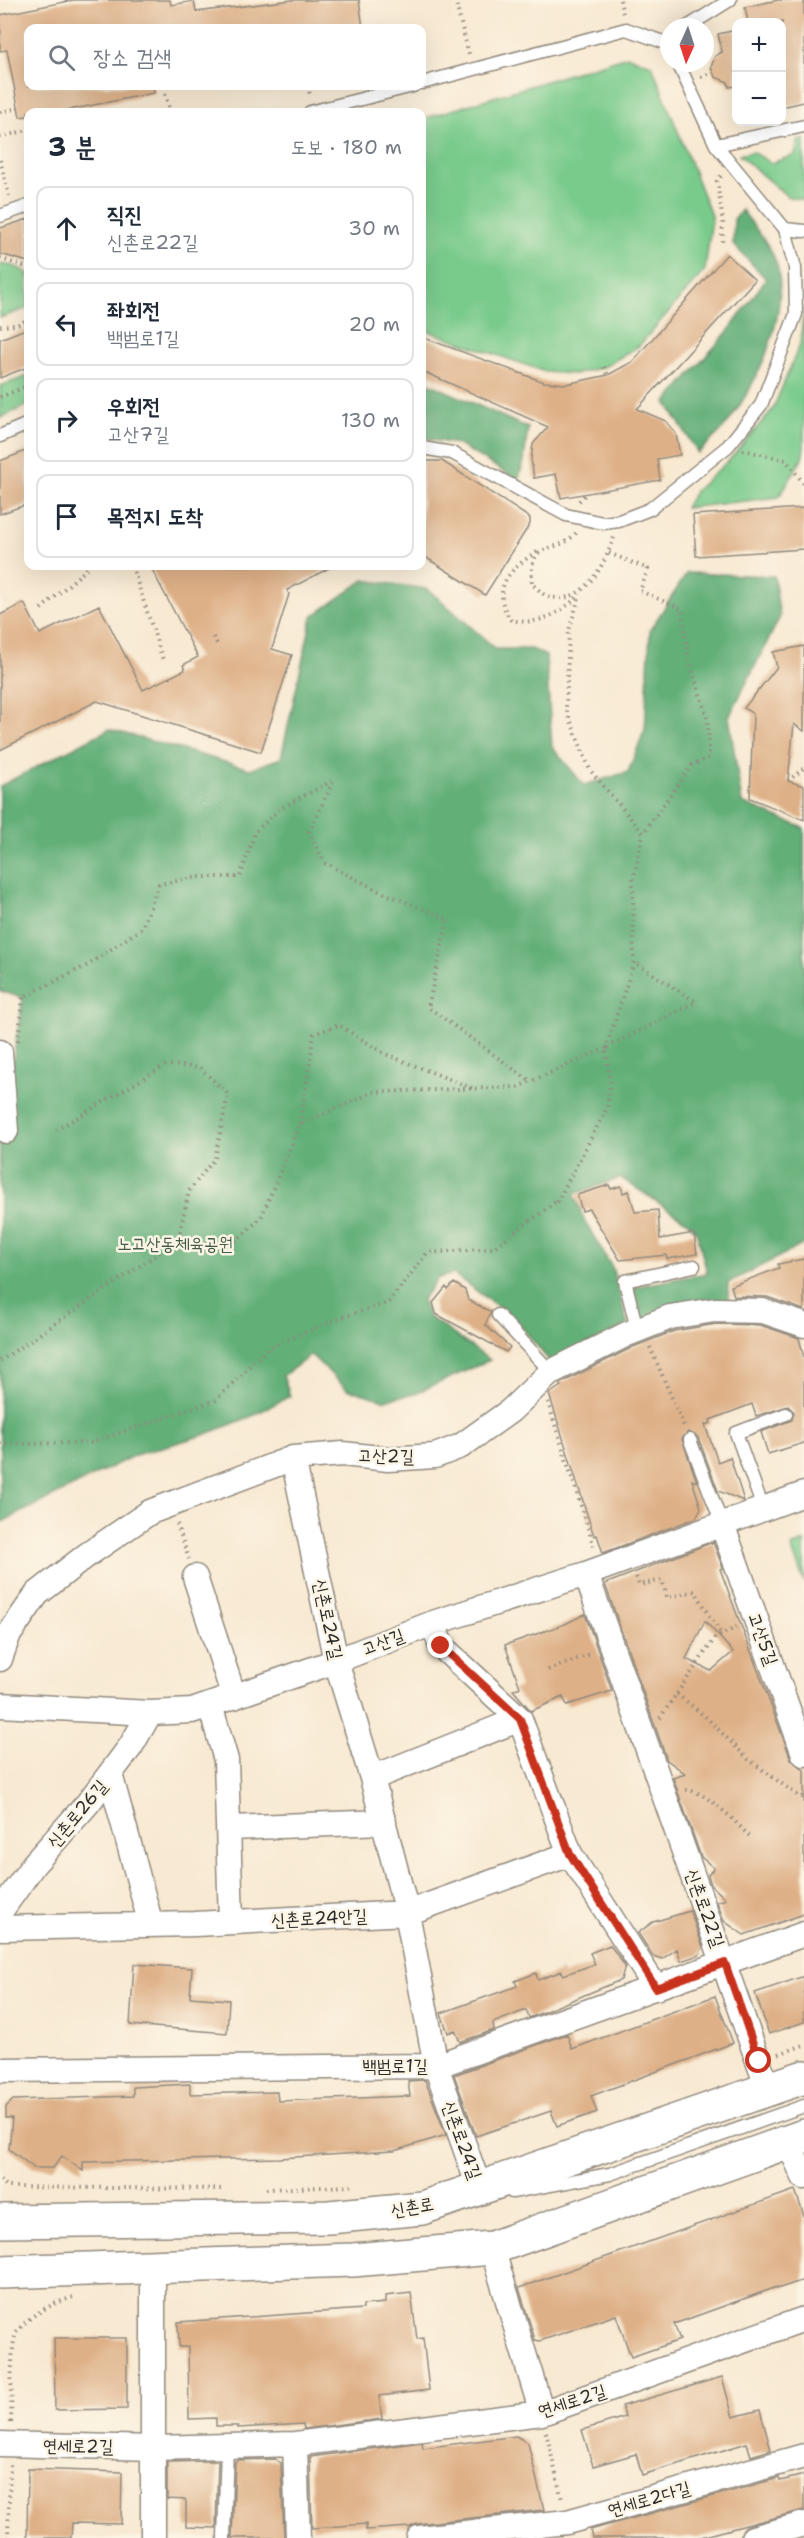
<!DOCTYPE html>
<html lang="ko">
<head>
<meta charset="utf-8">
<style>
  body { margin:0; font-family:"Shantell Sans","Poor Story",sans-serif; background:#f2f2f3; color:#1f2937 }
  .controls { position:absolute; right:18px; top:18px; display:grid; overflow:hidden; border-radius:12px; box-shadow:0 6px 24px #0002 }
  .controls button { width:54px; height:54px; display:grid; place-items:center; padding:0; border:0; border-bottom:2px solid #e0e1e3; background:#fff; color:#1f2937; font:30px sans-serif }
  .compass { position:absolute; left:660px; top:18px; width:54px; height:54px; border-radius:50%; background:#fff; box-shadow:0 6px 24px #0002; rotate:183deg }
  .stop { position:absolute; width:18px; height:18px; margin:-14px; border:4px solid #c8321e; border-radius:50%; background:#fff }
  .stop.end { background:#c8321e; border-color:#fff; box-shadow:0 2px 6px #0008 }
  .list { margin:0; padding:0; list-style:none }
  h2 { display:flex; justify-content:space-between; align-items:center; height:78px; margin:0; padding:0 24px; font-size:26px }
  h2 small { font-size:20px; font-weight:400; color:#747a83 }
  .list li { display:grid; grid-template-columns:39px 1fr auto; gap:18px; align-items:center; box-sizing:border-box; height:84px; margin:0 12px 12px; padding:0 12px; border:2px solid #e0e1e3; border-radius:12px }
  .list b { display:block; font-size:22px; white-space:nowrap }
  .list p { margin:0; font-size:20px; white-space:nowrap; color:#747a83 }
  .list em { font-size:20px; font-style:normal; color:#747a83 }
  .icon { flex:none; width:33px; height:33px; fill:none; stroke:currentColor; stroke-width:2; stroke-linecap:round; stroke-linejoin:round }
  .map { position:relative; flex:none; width:804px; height:2538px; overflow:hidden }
  .search { position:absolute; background:#fff; box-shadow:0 6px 24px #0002; left:24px; top:24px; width:402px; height:66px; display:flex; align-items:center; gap:15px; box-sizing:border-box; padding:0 21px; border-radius:12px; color:#747a83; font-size:22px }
  .panel { position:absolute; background:#fff; box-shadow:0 6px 24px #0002; left:24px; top:108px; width:402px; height:462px; border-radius:12px }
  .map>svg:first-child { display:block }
  .green { fill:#79cb8c; stroke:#527b5c; stroke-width:1.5 }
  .forest { fill:#62af78; stroke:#466d52; stroke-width:1.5 }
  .building { fill:#deb087; fill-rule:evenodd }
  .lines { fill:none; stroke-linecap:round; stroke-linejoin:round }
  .lane-casing { stroke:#928a7e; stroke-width:15 }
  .street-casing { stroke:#928a7e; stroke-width:27 }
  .primary-casing { stroke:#928a7e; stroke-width:36 }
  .path { stroke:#928a7e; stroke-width:4; stroke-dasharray:1.5 4.5; stroke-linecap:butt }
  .lane { stroke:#fff; stroke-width:12 }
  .street { stroke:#fff; stroke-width:24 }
  .primary { stroke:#fff; stroke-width:33 }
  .route { stroke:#c8321e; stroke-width:8 }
  .labels { text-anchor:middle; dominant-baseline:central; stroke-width:5; stroke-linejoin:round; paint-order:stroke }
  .park-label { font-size:18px; fill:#425b48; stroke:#fcf5e5 }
  .street-label { font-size:18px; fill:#2b2b2b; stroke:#fcf5e5 }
</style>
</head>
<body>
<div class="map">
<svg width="804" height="2538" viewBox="0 0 804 2538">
  <rect width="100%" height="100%" fill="#fcf5e5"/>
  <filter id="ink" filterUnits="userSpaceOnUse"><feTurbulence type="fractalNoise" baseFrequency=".0167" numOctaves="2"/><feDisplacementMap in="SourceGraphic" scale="12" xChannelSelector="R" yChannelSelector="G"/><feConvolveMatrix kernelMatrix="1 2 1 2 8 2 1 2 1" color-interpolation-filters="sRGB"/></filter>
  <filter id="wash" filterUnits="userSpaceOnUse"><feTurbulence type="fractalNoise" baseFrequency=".008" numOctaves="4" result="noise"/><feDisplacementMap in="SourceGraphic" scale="24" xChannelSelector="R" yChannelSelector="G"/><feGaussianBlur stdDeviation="1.35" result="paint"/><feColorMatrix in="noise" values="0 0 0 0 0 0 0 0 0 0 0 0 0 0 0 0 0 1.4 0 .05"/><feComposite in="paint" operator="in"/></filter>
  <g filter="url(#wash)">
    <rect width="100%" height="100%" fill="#f8e9d2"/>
    <path class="green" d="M628 56 652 65 712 218 705 270 639 346 604 367 575 374 546 372 422 329V119Z
      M804 139V200L788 197 739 155 753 152 771 163 795 155 798 141Z
      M0 264 14 266 28 273V308L0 318Z
      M804 308V447L802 459 779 497 685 508 694 492 729 460 773 409 800 344Z
      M28 376V405L0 418V386Z
      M804 1542V1582L791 1547Z"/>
    <path class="forest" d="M742 210C755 229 776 250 779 274 785 326 757 383 727 424 719 434 708 443 698 453L666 402 730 329 766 279 733 244 734 219Z
      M422 380 528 428 524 461 518 480 457 444 422 438Z
      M687 573 774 576 780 617 729 717 742 803 804 828V1244L728 1283 729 1302 640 1319 633 1287 707 1273 697 1233 688 1222 621 1178 574 1194 585 1222 612 1267 628 1325 550 1362 515 1319 453 1274 438 1278 422 1300 428 1316 490 1360 414 1394 384 1400 347 1389 311 1355 283 1376 290 1396 250 1417 204 1435 135 1455 0 1523V1141L23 998 0 991V786L109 729 250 769 281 758 312 617 364 580 428 589 496 649H532L546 656 552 747 584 785 628 772 645 729 650 630Z"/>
    <g id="blocks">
      <path class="building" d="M74 0H170L171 5 194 1 196 12 292 0H359L363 28H28V86H153L154 93 59 112H28V116L20 117 7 50 0 51V15Z
        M778 0H804V102L782 107V22H748L745 7Z
        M736 30V86L729 87 728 82 715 77 711 67 715 56 722 52 718 34Z
        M28 219V262L0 254V228Z
        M727 254 755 280 637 409 666 421 676 434 680 455 657 459 660 480 561 498 556 474 534 478 531 459 533 444 548 427 422 371V337L544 382 566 384 608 375 632 362Z
        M28 328V367L0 378V339Z
        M28 450V504L0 514V461Z
        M422 461H442L530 518V524L485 595 422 555Z
        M804 508V549L696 556 693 515Z
        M150 566H333L287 590 289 594 272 649 292 655 261 752 97 701 0 750V615L24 603 40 634 99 605 143 690 185 670 183 665 198 657Z
        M804 646V731L794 724 788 781 804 786V820L750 798 753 714 744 708 777 667 773 652Z
        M609 1185 611 1189 621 1186 623 1193 629 1191 635 1212 658 1210 660 1239 694 1233 697 1254 667 1259 666 1255 620 1260 589 1209 582 1211 577 1195Z
        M804 1259V1310L767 1297 734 1296 731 1286 779 1268 778 1264Z
        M454 1283 465 1290 468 1300 491 1312 485 1325 510 1347 506 1352 436 1314 433 1303 446 1287 448 1290Z
        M716 1324 760 1325 799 1338 804 1358V1443L768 1454 761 1432 792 1420 794 1412 788 1406 756 1416 752 1404 710 1420 711 1423 705 1425 718 1462 730 1457 744 1501 718 1491 698 1437 688 1432 682 1439 697 1482 692 1480 701 1508 696 1518 603 1553 597 1535 594 1536 549 1394 561 1386 559 1384 633 1347 674 1331Z
        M713 1542 723 1568 720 1569 791 1759 804 1770V1914L744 1935 724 1921 717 1902 726 1899 711 1885 708 1875 714 1868 701 1857 673 1778 686 1774 667 1760 605 1584ZM705 1621 733 1652 711 1671 686 1659Z
        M585 1614 612 1691 567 1705 563 1697 531 1711 513 1690 520 1687 505 1645 565 1624Z
        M690 1911 703 1947 699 1955 681 1961 677 1949 662 1959 653 1956 638 1933 653 1922Z
        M610 1945 625 1966 621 1980 529 2018 526 2010 493 2023 494 2030 460 2042 455 2030 448 2033 441 2013 517 1986 515 1981 536 1973 538 1980 562 1971 563 1975 595 1964 590 1953Z
        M134 1964 192 1968 190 1997 229 2000 227 2033 130 2025Z
        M804 1976V2022L769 2034 755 1993Z
        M715 1996 733 2043 591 2096 597 2112 557 2126 551 2111 476 2136 454 2075 567 2034 572 2049Z
        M425 2080 446 2135 394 2151 279 2158 83 2162V2171L62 2156 53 2168H34L9 2149 12 2118H6V2107L13 2100 133 2096V2087L190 2084V2094L277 2092 278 2101 410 2096 408 2081Z
        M795 2190 804 2216V2280L777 2289V2287L674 2324 680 2340 631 2357 616 2315 540 2341 535 2340 519 2288Z
        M411 2293 417 2339 423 2338 429 2390 379 2396 382 2419 304 2429 303 2424 238 2428V2426H216V2418L189 2419 188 2347H179L178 2322 363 2309V2305L385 2303V2296Z
        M54 2338H127V2409L55 2410Z
        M722 2377 733 2417 760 2410 771 2450 751 2456 747 2443 642 2475 636 2454 593 2466 582 2430 625 2417 622 2406Z
        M516 2436 528 2443 544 2510 417 2524 410 2527 366 2530V2524L312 2528 310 2457 422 2442 423 2448Z
        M275 2459 281 2463 284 2538H232L235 2462 237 2460Z
        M207 2461H218L216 2528 186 2527V2500L167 2499V2462Z
        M28 2469 122 2472 121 2524 72 2523 71 2538H27Z
        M804 2475V2510L697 2538H592L590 2530 779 2478 780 2481Z"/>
    </g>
  </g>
  <g filter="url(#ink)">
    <use href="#blocks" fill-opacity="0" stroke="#928a7e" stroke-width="1.5"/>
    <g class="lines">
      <g class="lane-casing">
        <path id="lane" d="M687 27 730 0
          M422 83 626 29 669 44
          M310 112 413 86
          M716 145 804 126
          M0 216 28 206
          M785 229 804 231
          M0 436 28 424
          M422 448 452 453 566 515 603 523 619 521 650 509 728 446 761 405 796 314 795 268 785 229 716 145 678 63
          M498 1315 551 1372
          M637 1329 625 1281 694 1266
          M690 1440 722 1524
          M763 1508 736 1433 786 1414
          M512 2192 610 2174 804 2106
          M224 2538 227 2446"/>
      </g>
      <g class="street-casing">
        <path id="street" d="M0 1052 6 1131
          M293 1458 336 1661 372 1778 407 1913 436 2066 480 2190
          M722 1524 804 1754
          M586 1574 768 2089
          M195 1577 234 1697
          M433 1623 441 1646 520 1719 570 1854 656 1988
          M0 1659 8 1636 37 1594 87 1555 150 1512 293 1458 343 1454 388 1459 435 1456 461 1446 510 1411 551 1372 627 1334 670 1317 715 1310 763 1311 804 1325
          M0 1705 150 1713 192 1711 336 1661 433 1623 586 1574 804 1494
          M210 1705 226 1760 231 1922
          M110 1774 151 1925
          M372 1778 520 1719
          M230 1828 384 1822
          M0 1912 34 1864 88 1803 131 1746 150 1713
          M0 1928 195 1924 407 1913 570 1854
          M0 2070 436 2066 804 1934
          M788 2142 804 2177
          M492 2248 542 2413
          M153 2269V2538
          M0 2444 155 2448 295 2444 542 2413 804 2319
          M295 2444 298 2538
          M419 2538 567 2522 804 2456
          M753 2538 804 2524"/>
      </g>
      <g class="primary-casing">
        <path id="primary" d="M0 2221 329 2217 422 2208 804 2077
          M0 2272 353 2260 492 2248 804 2136"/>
      </g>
      <path class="path" d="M455 0 469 54
        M620 0 623 14
        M0 32H4
        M701 77 712 73
        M308 86 310 96
        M165 94 170 112
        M0 112 19 108
        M0 137 28 130
        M0 160 9 196
        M721 176 717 181 723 222 722 243
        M0 258 28 268
        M0 326 17 325 28 319
        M604 367 608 375
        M0 397 28 386
        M743 450 786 460 804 484
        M579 501 587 493
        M576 533C556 557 528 536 532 584 536 587 542 594 547 596 583 608 605 564 614 537
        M537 552C510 568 489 589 511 620 538 626 560 614 579 595
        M609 553 648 569 640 591 682 609 689 660 708 720 709 758 692 765 643 833
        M132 566 163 660
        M41 609 90 566
        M213 637 219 647
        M788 781 804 768
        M18 1041 23 997 88 965 142 928 159 884 199 877H240L255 832 281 808 334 780 309 832 325 863 379 891 448 919 428 1007 530 1081
        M300 1124 314 1034 339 1025 385 1054 472 1088
        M56 1130 166 1065 199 1067 228 1094 215 1158 189 1191 178 1240
        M557 1202 607 1108 610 1082 606 1048 696 1002 634 962
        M650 1347 684 1426
        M0 1361 178 1240 228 1248 261 1218 300 1124 374 1092 518 1087 606 1048 634 962 633 881 643 833 590 770 566 709 569 630 580 594
        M548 1402 595 1550
        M0 1444 90 1443 216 1400 268 1348 342 1317 388 1303 427 1253 493 1248 557 1201
        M177 1524 189 1559
        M636 1577 639 1585 662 1580 667 1598 695 1591 721 1634
        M548 1670 591 1654
        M677 1694 707 1718 748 1759 800 1797H804
        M660 1718 715 1638 737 1627
        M686 1790C705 1790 736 1822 749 1836
        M779 2054 804 2045
        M0 2180 8 2187 225 2189
        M266 2189 351 2186
        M11 2422C12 2406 10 2345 16 2334 26 2316 55 2302 74 2297
        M546 2432 562 2500
        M8 2538 10 2464"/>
      <use href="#lane" class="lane"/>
      <use href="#street" class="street"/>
      <use href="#primary" class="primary"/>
    </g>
  </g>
  <g class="lines" filter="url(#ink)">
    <path class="route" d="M441 1646 520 1719 570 1854 656 1988 725 1963 759 2061"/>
  </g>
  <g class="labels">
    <g class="park-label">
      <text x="175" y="1244">노고산동체육공원</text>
    </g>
    <g class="street-label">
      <text transform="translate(386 1456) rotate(1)">고산2길</text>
      <text transform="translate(328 1619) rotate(78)">신촌로24길</text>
      <text transform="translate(763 1639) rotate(70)">고산5길</text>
      <text transform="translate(383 1642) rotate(-21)">고산길</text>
      <text transform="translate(77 1814) rotate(-50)">신촌로26길</text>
      <text transform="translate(705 1908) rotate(70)">신촌로22길</text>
      <text transform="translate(319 1918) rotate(-3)">신촌로24안길</text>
      <text x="395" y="2066">백범로1길</text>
      <text transform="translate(462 2140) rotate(70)">신촌로24길</text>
      <text transform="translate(412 2207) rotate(-10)">신촌로</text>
      <text transform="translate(572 2401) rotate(-18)">연세로2길</text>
      <text transform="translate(78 2446) rotate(1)">연세로2길</text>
      <text transform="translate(649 2499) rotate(-16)">연세로2다길</text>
    </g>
  </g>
</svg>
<div class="controls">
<button>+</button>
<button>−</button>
</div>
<svg class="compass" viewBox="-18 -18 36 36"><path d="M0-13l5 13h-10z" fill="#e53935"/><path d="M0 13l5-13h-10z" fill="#747a83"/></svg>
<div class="stop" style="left:759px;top:2061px"></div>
<div class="stop end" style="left:441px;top:1646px"></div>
<div class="search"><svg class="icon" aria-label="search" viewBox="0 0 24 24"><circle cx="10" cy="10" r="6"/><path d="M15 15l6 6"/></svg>장소 검색</div>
<section class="panel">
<h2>3 분<small>도보 · 180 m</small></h2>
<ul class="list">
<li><svg class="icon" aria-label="ahead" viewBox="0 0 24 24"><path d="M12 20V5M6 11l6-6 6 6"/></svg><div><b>직진</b><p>신촌로22길</p></div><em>30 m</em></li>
<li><svg class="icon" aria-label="left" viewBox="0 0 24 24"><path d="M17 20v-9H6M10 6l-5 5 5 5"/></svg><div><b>좌회전</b><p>백범로1길</p></div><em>20 m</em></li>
<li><svg class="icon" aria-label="right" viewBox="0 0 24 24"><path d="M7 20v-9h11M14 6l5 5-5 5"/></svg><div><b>우회전</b><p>고산7길</p></div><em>130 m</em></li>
<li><svg class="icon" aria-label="arrive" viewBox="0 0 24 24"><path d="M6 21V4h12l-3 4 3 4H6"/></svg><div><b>목적지 도착</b></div></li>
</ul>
</section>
</div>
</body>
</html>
